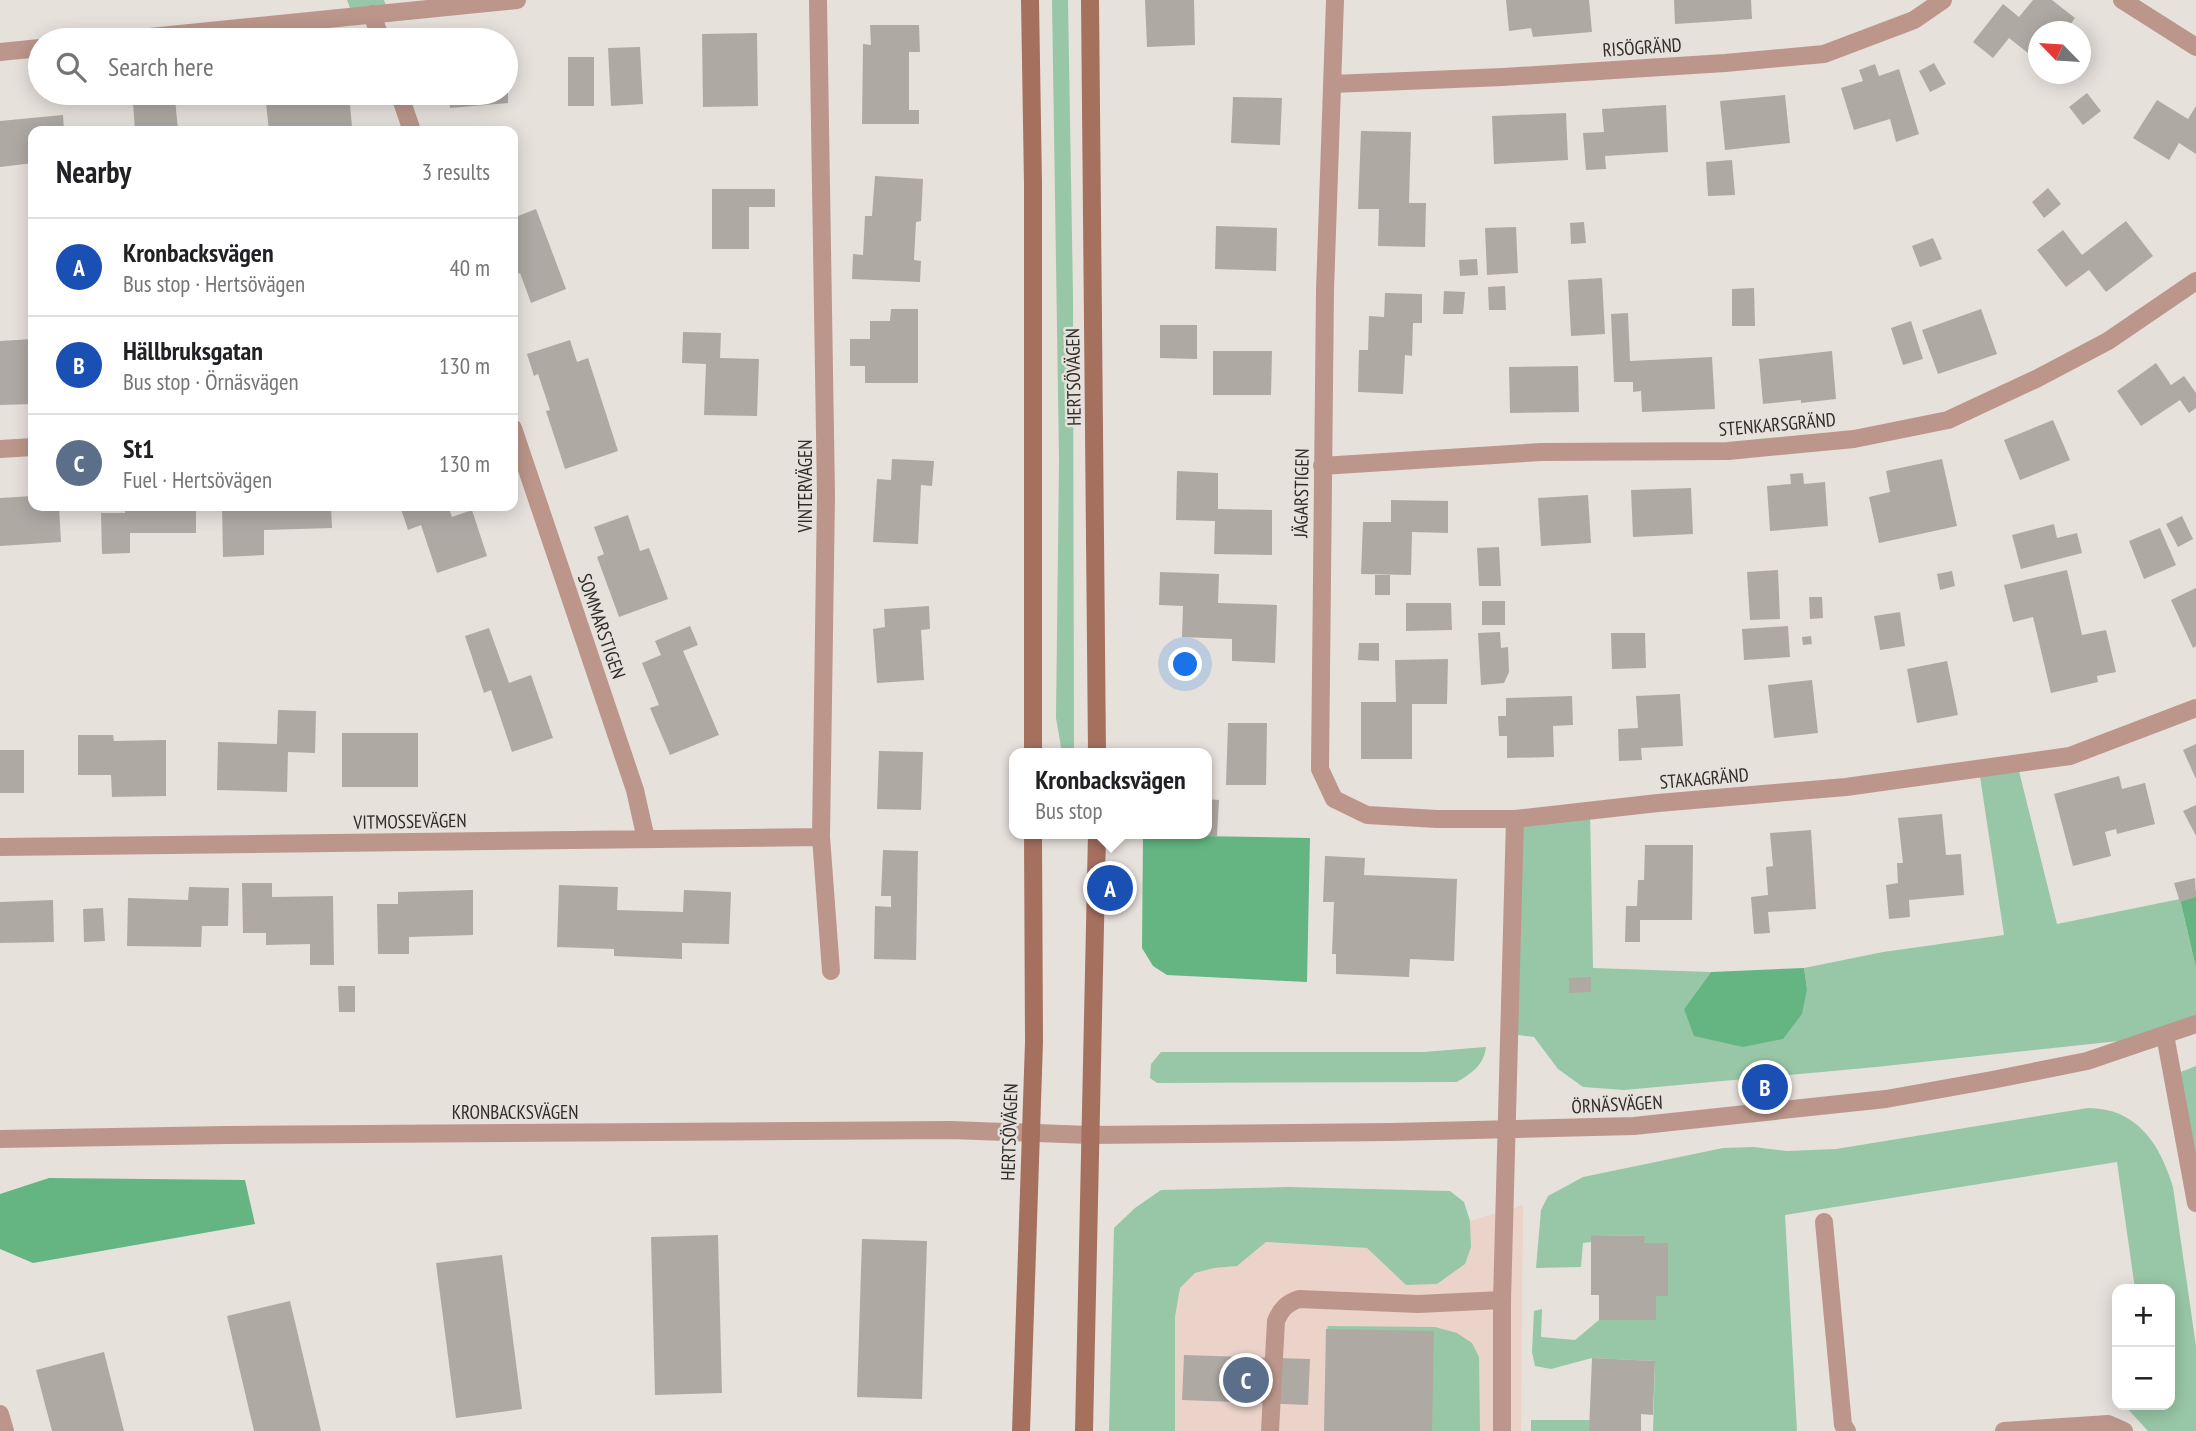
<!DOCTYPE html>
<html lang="en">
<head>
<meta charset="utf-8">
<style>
  body { margin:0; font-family:"PT Sans Narrow",sans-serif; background:#f2f2f2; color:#202124 }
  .controls { position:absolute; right:21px; bottom:21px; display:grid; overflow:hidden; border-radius:14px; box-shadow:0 4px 18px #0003 }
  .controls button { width:63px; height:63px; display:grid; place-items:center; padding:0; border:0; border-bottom:2px solid #e0e0e0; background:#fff; color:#202124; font:35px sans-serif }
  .compass { position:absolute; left:2028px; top:21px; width:63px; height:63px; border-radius:50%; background:#fff; box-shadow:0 4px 18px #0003; rotate:295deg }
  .you { position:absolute; left:1186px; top:665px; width:24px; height:24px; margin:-18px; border:5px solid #fff; border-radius:50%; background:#1a73e8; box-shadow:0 0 0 10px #1a73e833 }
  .badge { display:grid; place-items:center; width:46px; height:46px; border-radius:50%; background:#9e3090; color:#fff; font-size:23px; font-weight:700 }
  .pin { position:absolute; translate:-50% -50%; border:4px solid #fff; box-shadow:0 2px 7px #0006 }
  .popup { position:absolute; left:1009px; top:748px; width:203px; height:91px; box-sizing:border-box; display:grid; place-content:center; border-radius:14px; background:#fff; filter:drop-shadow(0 2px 5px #0005); font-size:23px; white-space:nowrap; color:#757577 }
  .popup b { font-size:26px; color:#202124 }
  .popup::after { content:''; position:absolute; left:50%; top:100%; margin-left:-14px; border:14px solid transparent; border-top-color:#fff }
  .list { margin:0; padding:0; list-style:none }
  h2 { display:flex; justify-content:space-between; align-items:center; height:91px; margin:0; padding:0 28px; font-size:30px }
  h2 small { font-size:23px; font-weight:400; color:#757577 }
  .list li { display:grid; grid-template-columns:46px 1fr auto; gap:21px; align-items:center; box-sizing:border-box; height:98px; padding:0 28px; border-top:2px solid #e0e0e0 }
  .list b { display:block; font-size:26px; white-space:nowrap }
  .list p { margin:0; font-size:23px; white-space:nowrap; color:#757577 }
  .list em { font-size:23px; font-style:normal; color:#757577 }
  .icon { flex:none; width:38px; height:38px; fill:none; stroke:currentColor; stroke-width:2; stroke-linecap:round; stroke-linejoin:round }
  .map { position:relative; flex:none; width:2196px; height:1431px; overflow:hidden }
  .search { position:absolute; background:#fff; box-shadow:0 4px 18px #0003; left:28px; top:28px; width:490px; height:77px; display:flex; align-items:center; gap:18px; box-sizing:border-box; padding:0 24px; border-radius:38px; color:#757577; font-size:26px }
  .panel { position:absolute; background:#fff; box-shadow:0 4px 18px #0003; left:28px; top:126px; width:490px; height:385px; border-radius:14px }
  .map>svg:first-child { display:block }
  .commercial { fill:#ebd3c9 }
  .green { fill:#98c7a7 }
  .forest { fill:#64b582 }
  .building { fill:#afa9a4 }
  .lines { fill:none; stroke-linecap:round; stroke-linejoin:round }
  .service { stroke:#bc968a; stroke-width:18 }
  .minor { stroke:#bc968a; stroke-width:18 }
  .tertiary { stroke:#bc968a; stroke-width:18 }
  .secondary { stroke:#a6705f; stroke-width:18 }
  .labels { text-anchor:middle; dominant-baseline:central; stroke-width:5; stroke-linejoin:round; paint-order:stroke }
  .street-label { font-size:19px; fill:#2f2d2b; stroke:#e7e1dc }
</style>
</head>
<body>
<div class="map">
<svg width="2196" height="1431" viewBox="0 0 2196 1431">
  <rect width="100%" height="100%" fill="#e7e1dc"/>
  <path class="commercial" d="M1523 1205 1521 1431H1175V1317L1180 1288 1195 1273 1214 1268 1237 1266 1266 1242 1367 1248 1406 1285 1471 1247 1470 1221Z"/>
  <path class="green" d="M347 0H384L388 12 353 16Z
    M1052 0H1068L1073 296 1074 753H1062L1056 718 1059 460Z
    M2017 763 2057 924 2180 899 2196 968V1025L2166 1036 1876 1067 1624 1090 1583 1087 1558 1069 1534 1037 1510 1034 1513 819 1590 811 1593 968 1711 972 1684 1009 1807 989 1804 968 1883 952 2004 935 1979 770Z
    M1486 1047C1484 1065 1472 1073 1457 1082L1157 1083 1150 1078 1151 1064 1161 1052H1423Z
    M2196 1066V1197L2173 1075Z
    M2088 1108C2137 1108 2160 1144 2173 1187L2196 1346V1431H2148L2124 1405H2170V1289H2135L2117 1162 1785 1215 1797 1431H1653L1655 1361 1592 1358 1551 1369 1535 1366 1532 1352 1534 1311 1542 1309 1541 1337 1575 1340 1599 1320H1656V1296L1668 1243H1644V1236L1592 1235 1591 1242 1583 1243 1581 1267 1536 1268 1541 1210 1548 1196 1583 1177 1723 1148 1754 1147 1787 1151 1836 1149Z
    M1288 1187 1450 1191 1464 1202 1470 1221 1471 1247 1465 1264 1437 1284 1406 1285 1367 1248 1266 1242 1237 1266 1214 1268 1195 1273 1180 1288 1175 1317V1431H1109L1114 1228 1135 1208 1161 1190Z
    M1328 1326 1435 1327 1457 1333 1472 1343 1479 1357 1480 1431H1432L1327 1329Z
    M1531 1420H1590L1589 1431H1531Z"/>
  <path class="forest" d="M1143 835 1310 838 1307 982 1167 975 1153 966 1142 948Z
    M2196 891V968L2180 899Z
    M1804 968 1807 989 1802 1014 1783 1039 1743 1047 1694 1036 1684 1009 1711 972Z
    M49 1178 245 1180 255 1224 33 1263 0 1249V1194Z"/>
  <path class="building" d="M1145 0H1194L1195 45 1147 47Z
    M1506 0H1589L1592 32 1533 37 1531 28 1509 31Z
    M1674 0H1751L1752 19 1675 24Z
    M2033 0H2052L2075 18 2069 26 2075 32H2038V61L2009 38 1993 58 1973 42 2003 4 2019 17Z
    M870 25H919L920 52H909V110H919V124H862L863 44 871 45Z
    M757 33 758 106 703 107 702 34Z
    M640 47 643 104 611 106 608 48Z
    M568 57H594V106H568Z
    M1934 63 1946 84 1930 92 1919 71Z
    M1875 64 1879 76 1899 69 1919 134 1896 142 1890 119 1854 130 1841 88 1863 81 1859 70Z
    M265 93H349L352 127 309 131H269Z
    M449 93H508V103L450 108Z
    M2087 93 2101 111 2083 125 2069 107Z
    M1785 95 1790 143 1725 150 1720 101Z
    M1233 97 1282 98 1280 145 1231 143Z
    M175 99 178 130 135 131 133 103Z
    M2157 100 2188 119 2196 106V154L2179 143 2169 160 2133 138Z
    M1666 105 1668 152 1605 156 1606 169 1586 170 1583 133 1604 132 1602 109Z
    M1566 113 1568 160 1494 164 1492 116Z
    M63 115 64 131H33V163L0 167V121Z
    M1361 131 1411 132 1409 203H1426L1425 247 1378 246 1379 209H1358Z
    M1732 160 1735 195 1708 196 1706 162Z
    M875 176 923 179 921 221 916 222 914 260 921 261 920 282 852 279 853 254 863 255 865 216H872Z
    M2048 188 2061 204 2044 218 2032 202Z
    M712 189H775V207H749V249H712Z
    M536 209 566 289 531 303 520 273 513 276V218Z
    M2126 221 2153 256 2106 292 2089 270 2066 287 2037 250 2063 230 2082 255Z
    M1584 222 1586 243 1571 244 1570 223Z
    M1216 226 1277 228 1276 271 1215 269Z
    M1516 227 1518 273 1487 275 1485 228Z
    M1933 238 1942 259 1920 267 1912 246Z
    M1477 259 1478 275 1460 276 1459 260Z
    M1602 278 1605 334 1571 336 1568 280Z
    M1505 286 1506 310H1489L1488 287Z
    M1754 288 1755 326H1732V289Z
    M1444 291 1465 292 1463 314H1443Z
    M1385 293 1422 294V323H1413L1412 356 1405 355 1403 394 1358 392 1359 350H1368L1369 316 1384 317Z
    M891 309H918V383H865V366H850V339H870V321H890Z
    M1981 309 1997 354 1938 374 1922 330Z
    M1628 313 1630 361 1712 357 1715 409 1642 412 1641 391 1633 392V382H1614L1611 314Z
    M1911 321 1923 359 1903 365 1891 328Z
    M1160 325H1197V359L1160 358Z
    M683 332 721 333 720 358 759 359 757 416 704 415 706 364 682 363Z
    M33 339V404L0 405V341Z
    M570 340 577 362 588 358 618 451 565 469 546 411 550 410 538 374 534 376 527 354Z
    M1213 351H1272L1271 395H1213Z
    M1832 351 1836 399 1801 403V400L1763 404 1759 359Z
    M2156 363 2171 385 2184 376 2196 393V408L2189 413 2180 400 2141 426 2117 391Z
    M1578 366 1579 412 1510 413 1509 367Z
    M2053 420 2070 460 2020 480 2004 440Z
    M892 459 934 461 932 486 921 485 918 544 873 542 877 479 891 480Z
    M1942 459 1957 526 1879 543 1869 497 1890 492 1886 471Z
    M1177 471 1218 473V509L1272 510V555L1214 554 1215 521 1176 520Z
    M1803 473 1804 484 1825 482 1828 526 1770 531 1767 486 1791 484 1790 474Z
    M1691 488 1693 534 1633 537 1631 490Z
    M1588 495 1591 543 1541 546 1538 498Z
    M33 496V506H59L61 542 0 546V498Z
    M1391 500 1448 501V533L1412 532 1411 575 1361 574 1363 522H1391Z
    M125 506H196V533H130V553L102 554 101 513H125Z
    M222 506H331L332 528 264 530V555L223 557Z
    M400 506H448L452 517 472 510 487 556 437 573 421 525 408 530Z
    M628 515 640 551 649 548 668 599 619 617 597 557 604 554 594 527Z
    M2182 516 2193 539 2178 547 2166 524Z
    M2054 524 2057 538 2077 533 2082 553 2021 569 2012 535Z
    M2160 528 2176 565 2144 579 2129 541Z
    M1499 547 1501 586H1479L1477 548Z
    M1778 570 1780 619 1750 620 1747 572Z
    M2067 570 2082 635 2106 630 2116 672 2097 676 2098 682 2051 693 2033 617 2013 622 2004 585Z
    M1952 571 1955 586 1940 590 1937 574Z
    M1160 572 1219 574 1218 603 1277 605 1275 663 1232 661V639L1182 637 1183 606 1159 605Z
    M1375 575H1390V595H1375Z
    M2196 588V646L2193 648 2171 600Z
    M1809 597H1822L1823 618 1810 619Z
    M1482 601H1505V625H1482Z
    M1406 603H1451L1452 630 1406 631Z
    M929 606 930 629 921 630 924 680 877 683 873 629 885 627 884 609Z
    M1900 612 1905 646 1880 650 1874 616Z
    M690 626 698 645 683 651 719 735 670 755 650 708 659 705 642 663 661 655 655 641Z
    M1788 626 1790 657 1744 660 1742 629Z
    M489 628 509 683 531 675 553 738 512 752 491 690 484 693 465 636Z
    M1500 632 1501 648 1508 647 1509 672 1504 683 1481 685 1478 633Z
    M1611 633H1645L1646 668 1612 669Z
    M1811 636 1812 644 1803 645 1802 637Z
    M1359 643H1379V661L1358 660Z
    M1448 659 1447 704H1412V759H1361V702H1396L1395 660Z
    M1947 661 1958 715 1917 723 1907 669Z
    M1812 680 1818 733 1774 738 1768 685Z
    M1680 694 1683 746 1641 748 1642 760 1619 761 1618 729 1638 728 1636 696Z
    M1572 696 1573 725 1553 726 1554 757 1507 758V736H1499L1498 716H1506V698Z
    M278 710 316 711 315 753 288 752 287 792 217 790 218 742 277 744Z
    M1228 723H1267L1266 785H1226Z
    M342 733H418V787H342Z
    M78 735H113L114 741 166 740V796L112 797 111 775H78Z
    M2196 744V779L2183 750Z
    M0 750H24V793H0Z
    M879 751 923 752 921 810 877 809Z
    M2119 776 2122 789 2145 783 2155 824 2117 834 2116 829 2105 832 2111 856 2073 866 2054 794Z
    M1206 799 1219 800 1217 836H1206Z
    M2196 805V836L2183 811Z
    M1942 814 1946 855 1961 854 1964 895 1909 900 1910 917 1889 919 1886 885 1898 883 1897 863H1903L1898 818Z
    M1811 830 1816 909 1768 912 1770 933 1754 934 1751 897 1768 895 1766 867 1773 866 1770 833Z
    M1645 845H1693L1692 920H1640V942H1625L1626 906H1637L1638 880H1644Z
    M883 850 918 851 916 960 874 959 875 906 891 907V896H881Z
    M1325 856 1365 858 1364 875 1457 879 1454 961 1410 959 1409 977 1336 974V954H1332L1334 902H1323Z
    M2195 878 2196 897 2180 902 2174 883Z
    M242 883H272V897L333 896 334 965H310V944L266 945V933H243Z
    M559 885 618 887 617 910 683 912 684 890 731 892 729 944 682 943V959L614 956V949L557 947Z
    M189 887 229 888 228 926H202L201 947 127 946 128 898 188 900Z
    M473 890V935L409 937V954H378L377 904H398V892Z
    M53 900 54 942 0 943V902Z
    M103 908 105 941 84 942 83 909Z
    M1591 977V992L1569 993V978Z
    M338 986H355V1012H339Z
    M718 1235 722 1393 655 1395 651 1237Z
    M1591 1235 1645 1236 1644 1243H1668V1296H1656V1320H1599V1295H1591Z
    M862 1239 927 1241 922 1399 857 1397Z
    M502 1255 522 1409 456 1418 436 1263Z
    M290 1301 321 1431H254L227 1316Z
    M1326 1329 1434 1331 1432 1431H1324Z
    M104 1352 124 1431H52L36 1370Z
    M1184 1355 1310 1359 1308 1405 1182 1400Z
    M1592 1358 1655 1361 1653 1415 1641 1414V1431H1589Z"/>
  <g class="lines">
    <path class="service" d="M1824 1222 1843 1425 1847 1431
      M1270 1431 1276 1321C1281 1309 1287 1303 1299 1299L1418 1304 1502 1300
      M2004 1431 2108 1424 2124 1431"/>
    <path class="minor" d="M818 0 826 495 821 837 831 971
      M1335 0 1325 290 1320 769 1334 799 1367 815 1437 819H1515
      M2122 0 2196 47
      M372 14 381 40
      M120 40 517 0
      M0 52 40 48
      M1332 84 1503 77 1725 63 1824 54 1914 20 1943 0
      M399 93 412 131
      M513 428 635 790 646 839
      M0 449 33 447
      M1322 466 1541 452 1728 451 1854 439 1948 420 2036 379 2108 341 2196 281
      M0 847 821 837
      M2165 1035 2196 1203
      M0 1414 5 1431
      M1502 1431V1300L1515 819 1658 803 1846 787 2070 756 2196 708"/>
    <path class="tertiary" d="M0 1139 226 1135 951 1130 1090 1135 1391 1132 1634 1126 1886 1099 1992 1080 2087 1061 2196 1024"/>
    <path class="secondary" d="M1030 0 1033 184V753
      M1090 0 1097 753
      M1021 1431 1034 1042 1033 834
      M1084 1431 1097 834"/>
  </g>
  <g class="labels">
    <g class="street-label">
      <text transform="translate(1642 47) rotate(-4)">RISÖGRÄND</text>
      <text transform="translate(1073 377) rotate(-91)">HERTSÖVÄGEN</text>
      <text transform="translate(1777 424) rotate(-5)">STENKARSGRÄND</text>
      <text transform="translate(805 486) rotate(-90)">VINTERVÄGEN</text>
      <text transform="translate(1301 493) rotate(-89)">JÄGARSTIGEN</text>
      <text transform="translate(602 626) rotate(71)">SOMMARSTIGEN</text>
      <text transform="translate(1704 778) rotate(-5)">STAKAGRÄND</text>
      <text transform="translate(410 821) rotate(-1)">VITMOSSEVÄGEN</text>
      <text transform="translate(1617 1104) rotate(-3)">ÖRNÄSVÄGEN</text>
      <text x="515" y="1112">KRONBACKSVÄGEN</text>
      <text transform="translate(1009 1132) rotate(-88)">HERTSÖVÄGEN</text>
    </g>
  </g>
</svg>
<div class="controls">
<button>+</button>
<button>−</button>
</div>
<svg class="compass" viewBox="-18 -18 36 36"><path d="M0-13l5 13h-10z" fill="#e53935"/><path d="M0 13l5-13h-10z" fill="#757577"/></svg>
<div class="you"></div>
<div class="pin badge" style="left:1110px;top:888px;background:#1a4fb4">A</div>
<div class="popup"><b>Kronbacksvägen</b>Bus stop</div>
<div class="pin badge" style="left:1765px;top:1087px;background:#1a4fb4">B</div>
<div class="pin badge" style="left:1246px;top:1380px;background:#5c6f8a">C</div>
<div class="search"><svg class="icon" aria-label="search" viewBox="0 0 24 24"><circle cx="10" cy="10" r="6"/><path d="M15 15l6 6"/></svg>Search here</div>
<section class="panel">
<h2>Nearby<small>3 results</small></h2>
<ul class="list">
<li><span class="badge" style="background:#1a4fb4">A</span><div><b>Kronbacksvägen</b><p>Bus stop · Hertsövägen</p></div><em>40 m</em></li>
<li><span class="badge" style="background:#1a4fb4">B</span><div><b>Hällbruksgatan</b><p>Bus stop · Örnäsvägen</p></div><em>130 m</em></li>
<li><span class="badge" style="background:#5c6f8a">C</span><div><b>St1</b><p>Fuel · Hertsövägen</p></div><em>130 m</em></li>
</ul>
</section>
</div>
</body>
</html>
